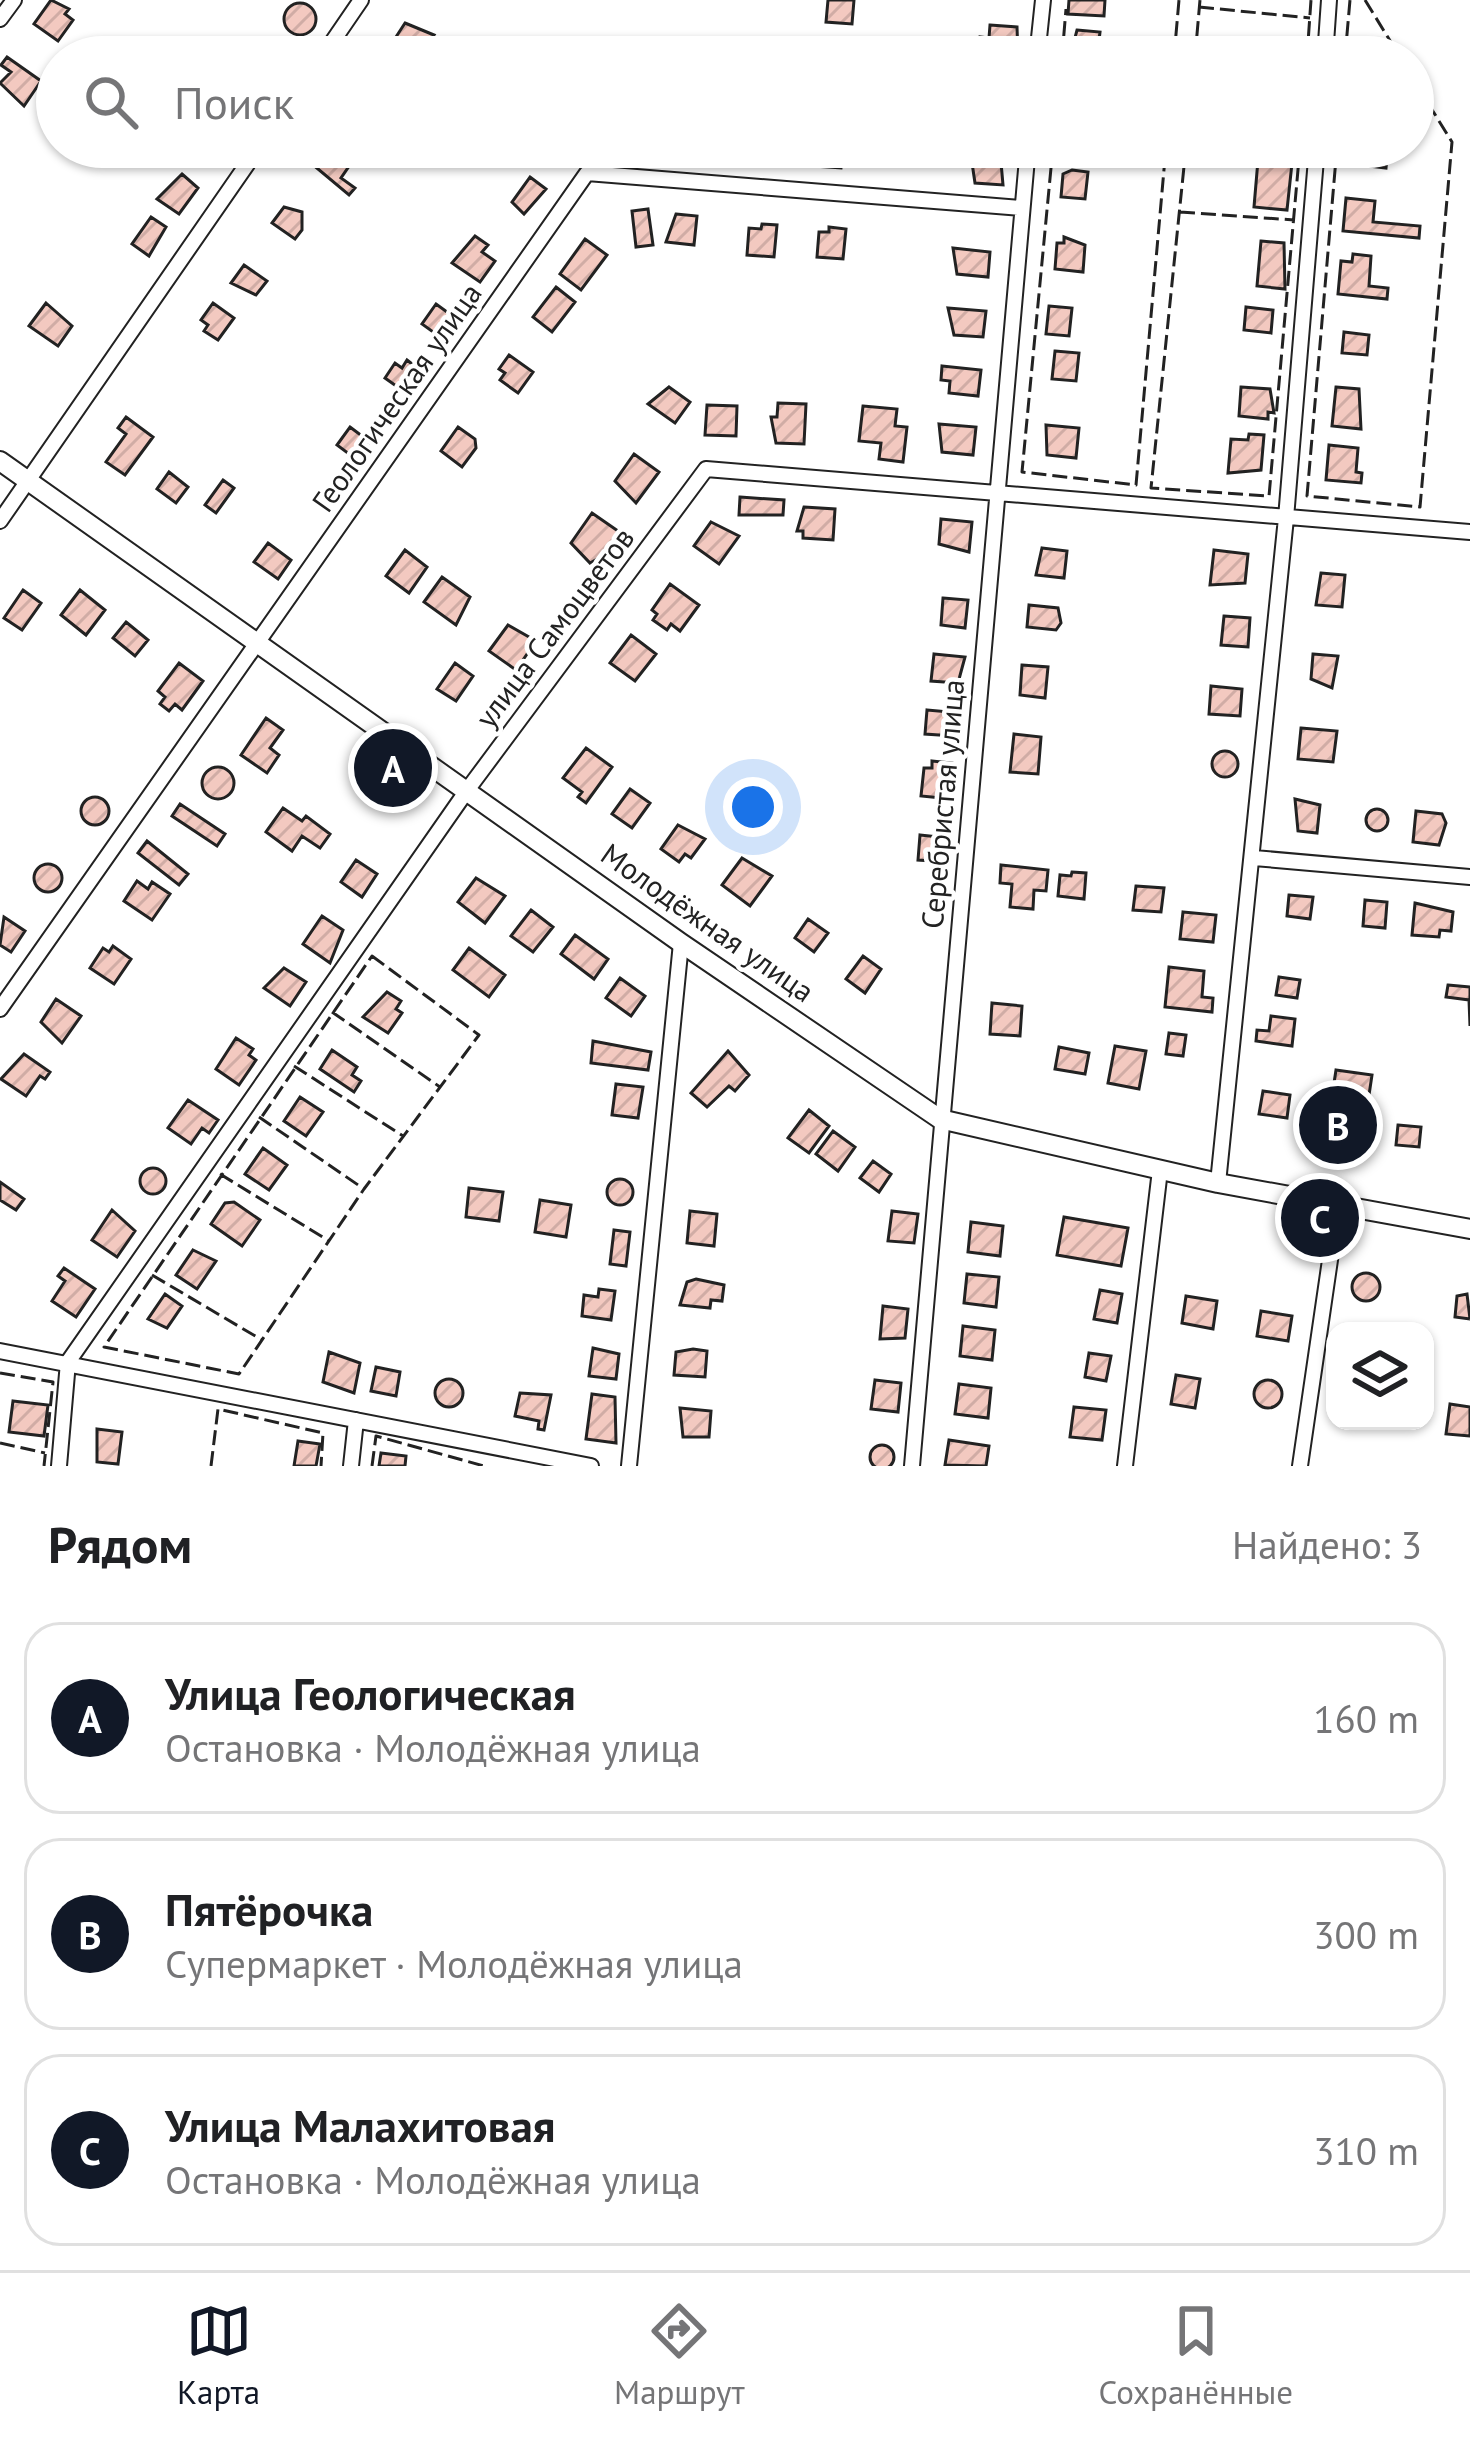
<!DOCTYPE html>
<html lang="ru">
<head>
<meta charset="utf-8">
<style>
  body { margin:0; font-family:"PT Sans",sans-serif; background:#f6f6f6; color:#202124 }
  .controls { position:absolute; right:36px; bottom:36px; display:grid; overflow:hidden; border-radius:24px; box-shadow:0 3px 9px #0004 }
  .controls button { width:108px; height:108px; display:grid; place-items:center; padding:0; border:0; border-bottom:3px solid #e0e0e0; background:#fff; color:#202124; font:60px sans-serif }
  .you { position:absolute; left:753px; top:807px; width:42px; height:42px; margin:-30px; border:9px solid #fff; border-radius:50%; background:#1a73e8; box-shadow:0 0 0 18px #1a73e833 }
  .badge { display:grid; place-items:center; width:78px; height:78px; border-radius:50%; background:#111827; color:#fff; font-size:39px; font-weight:700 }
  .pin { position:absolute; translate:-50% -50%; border:6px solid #fff; box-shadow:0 3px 12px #0006 }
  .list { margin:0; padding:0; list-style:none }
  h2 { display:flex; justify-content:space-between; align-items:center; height:156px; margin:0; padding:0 48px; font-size:51px }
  h2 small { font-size:39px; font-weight:400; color:#757577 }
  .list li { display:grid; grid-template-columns:78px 1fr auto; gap:36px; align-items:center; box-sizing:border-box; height:192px; margin:0 24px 24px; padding:0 24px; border:3px solid #e0e0e0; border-radius:36px }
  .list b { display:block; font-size:45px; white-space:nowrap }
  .list p { margin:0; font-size:39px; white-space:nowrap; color:#757577 }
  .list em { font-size:39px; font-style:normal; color:#757577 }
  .icon { flex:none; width:66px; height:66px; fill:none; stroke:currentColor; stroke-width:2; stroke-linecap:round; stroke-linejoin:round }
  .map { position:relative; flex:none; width:1470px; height:1466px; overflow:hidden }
  .search { position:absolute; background:#fff; box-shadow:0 3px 9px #0004; left:36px; right:36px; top:36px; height:132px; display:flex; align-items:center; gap:30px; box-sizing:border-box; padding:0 42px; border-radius:66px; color:#757577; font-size:45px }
  .sheet { height:804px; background:#fff }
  nav { display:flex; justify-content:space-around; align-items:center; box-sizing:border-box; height:168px; border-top:3px solid #e0e0e0; background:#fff; font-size:33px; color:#757577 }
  nav a { display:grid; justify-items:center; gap:6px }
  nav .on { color:#111827 }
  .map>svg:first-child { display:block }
  .building { fill:url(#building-hatch); stroke:#222; stroke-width:3 }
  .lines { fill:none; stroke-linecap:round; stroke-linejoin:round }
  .street-casing { stroke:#222; stroke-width:18 }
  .secondary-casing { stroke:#222; stroke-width:22 }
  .street { stroke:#fff; stroke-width:14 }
  .secondary { stroke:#fff; stroke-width:18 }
  .fence { stroke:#222; stroke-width:3; stroke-dasharray:15 6; stroke-linecap:butt }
  .labels { text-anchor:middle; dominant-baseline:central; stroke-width:9; stroke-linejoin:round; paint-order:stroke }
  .street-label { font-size:30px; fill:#222; stroke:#fff }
</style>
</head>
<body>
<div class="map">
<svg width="1470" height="1466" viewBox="0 0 1470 1466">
  <defs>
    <pattern id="building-hatch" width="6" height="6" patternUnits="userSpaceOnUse" patternTransform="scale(3)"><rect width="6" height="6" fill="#f3c9c0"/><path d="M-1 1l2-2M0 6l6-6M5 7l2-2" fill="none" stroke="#d0aca5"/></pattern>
  </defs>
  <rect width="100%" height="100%" fill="#fff"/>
  <path class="building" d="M51 0 69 9 65 14 73 20 58 41 34 24Z
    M828 0H854L852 24 826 22Z
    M1069 0H1105L1104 16 1068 14Z
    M284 19a16 16 0 1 1 32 0a16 16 0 1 1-32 0Z
    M405 23 434 35 418 57 394 40Z
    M990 25 1017 27 1018 57H978L980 37 989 38Z
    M1077 30 1100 32 1097 57H1070Z
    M1270 46 1290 48V57H1259L1269 54Z
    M7 57 41 81 24 106 0 83 11 72 1 65Z
    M325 147H344L356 156 341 178 355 188 349 195 312 164Z
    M817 147H843L841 168 815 166Z
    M1353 147H1388L1386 168 1351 164Z
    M980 149 1000 151 1003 185 975 183 971 156 980 157Z
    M1258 160 1292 163 1287 210 1254 207Z
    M1072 170 1088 172 1085 199 1061 197 1063 174Z
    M182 174 198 188 179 214 157 199Z
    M530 177 546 189 524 214 512 202Z
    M1346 198 1375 201 1373 222 1420 226 1419 238 1343 231Z
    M284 207 302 212V230L295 239 272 223Z
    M648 209 653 245 636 247 632 211Z
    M676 214 697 216 694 245 666 242Z
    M151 217 166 227 149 256 132 244Z
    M762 224 777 225 774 257 747 255 749 228 761 229Z
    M829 227 846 229 843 259 817 257 819 232H829Z
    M475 236 488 245 482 252 495 261 480 282 452 263Z
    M1064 237 1085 245 1083 272 1055 269 1057 243H1064Z
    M585 239 607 255 581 290 560 274Z
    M1261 241 1284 243 1285 289 1257 286Z
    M953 248 990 252 988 277 957 274Z
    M1353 254 1371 256 1369 286 1388 288 1387 299 1338 294 1341 261 1352 262Z
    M244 265 267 281 256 295 231 283Z
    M556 287 575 302 552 332 533 317Z
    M46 303 72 326 58 346 29 326Z
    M213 303 234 318 218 340 204 331 208 325 201 320Z
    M436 304 454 317 440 337 422 324Z
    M1049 306 1072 308 1069 336 1046 334Z
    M1246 307 1273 310 1271 333 1244 330Z
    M948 308 986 311 983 337 954 335Z
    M1344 332 1369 335 1367 355 1342 353Z
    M1055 351 1079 353 1076 381 1052 379Z
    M509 355 533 372 518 393 500 380 505 373 499 369Z
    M407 360 416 367 411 374 416 378 406 393 385 378 395 363 402 368Z
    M942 366 981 370 978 396 949 393 950 381 941 380Z
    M669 387 690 402 675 423 648 404Z
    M1241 387 1270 389 1274 413 1268 412V419L1239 416Z
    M1336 387 1359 389 1361 429 1332 426Z
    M778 403 806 404 804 444 776 443 771 417H777Z
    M707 405 737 406 736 436 705 435Z
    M863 406 897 409 895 426 907 427 903 462 879 459 881 443 859 441Z
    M126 417 153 437 125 475 106 462 126 434 118 428Z
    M939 424 976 427 973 455 942 452Z
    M1046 425 1079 428 1076 458 1047 455Z
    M350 427 370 442 357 460 337 445Z
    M458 427 475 439 476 448 462 467 441 451Z
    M1249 434 1264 435 1261 470 1228 473 1231 439 1248 440Z
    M1329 445 1358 448 1356 472 1362 473 1361 483 1326 480Z
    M634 454 659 472 636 503 615 481Z
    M169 472 188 487 176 503 157 489Z
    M223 480 234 488 216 513 205 505Z
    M740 497 784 500 783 515H739Z
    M804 507 835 509 833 540 803 538V531H797Z
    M592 513 618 531 608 553 590 563 571 543Z
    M941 519 972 522 969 552 939 544Z
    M711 522 739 536 719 564 694 546Z
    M268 543 291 560 278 579 254 562Z
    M1042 548 1067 551 1064 578 1036 575Z
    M405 550 427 567 409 593 386 576Z
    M1214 550 1248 554 1245 583 1210 585Z
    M1321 573 1345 575 1342 607 1316 605Z
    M442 577 470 597 456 625 424 602Z
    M670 584 699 605 680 631 671 624 667 630 653 620 657 614 652 610Z
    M23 590 41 603 22 630 4 618Z
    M80 590 105 610 86 635 61 615Z
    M943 598 968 600 965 628 941 625Z
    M1029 605 1058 608 1061 623 1056 630 1027 627Z
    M1224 616 1250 618 1248 647 1221 645Z
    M126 622 148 640 135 656 113 638Z
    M508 625 536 641 516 670 489 651Z
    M631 635 656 654 635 681 610 663Z
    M934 654 965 657 958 683 931 681Z
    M1313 654 1338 656 1332 688 1311 679Z
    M179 663 203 681 182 710 175 704 169 711 160 704 165 697 158 691Z
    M455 663 473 676 456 701 437 689Z
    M1022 665 1048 667 1045 698 1020 695Z
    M1211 686 1242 689 1240 716 1209 714Z
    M927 710 961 713 959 730H953V736L925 734Z
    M266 718 283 730 270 748 279 755 267 773 241 755Z
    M1301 728 1337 731 1333 762 1298 759Z
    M1014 734 1041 737 1038 774 1010 772Z
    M586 748 612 767 586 803 578 797 582 792 563 778Z
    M1212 764a13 13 0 1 1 26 0a13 13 0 1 1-26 0Z
    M932 761 952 763V799L921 796 924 768H932Z
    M202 783a16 16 0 1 1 32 0a16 16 0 1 1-32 0Z
    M630 789 650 803 632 828 612 814Z
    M81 811a14 14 0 1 1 28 0a14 14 0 1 1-28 0Z
    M1295 799 1320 805 1317 833 1298 831Z
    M180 804 225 834 217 846 172 816Z
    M283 808 302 821 306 816 330 834 320 848 302 836 292 851 266 832Z
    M1366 820a11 11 0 1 1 22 0a11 11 0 1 1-22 0Z
    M1416 811 1442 814 1446 823 1439 845 1413 842Z
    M678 825 705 839 691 858 685 854 679 862 661 849Z
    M920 835 949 838 947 862 918 860Z
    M147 841 188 874 179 885 138 853Z
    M742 858 772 876 750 906 722 885Z
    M356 860 377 874 362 897 341 882Z
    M34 878a14 14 0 1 1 28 0a14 14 0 1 1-28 0Z
    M1001 865 1048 870 1046 891 1034 890 1033 909 1010 907 1012 884 1000 883Z
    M1072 872 1086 873 1084 899 1058 896 1060 875 1071 876Z
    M476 878 505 896 485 923 458 902Z
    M137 881 148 889 152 882 170 894 152 920 124 901Z
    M1136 886 1164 888 1161 912 1133 910Z
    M1289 895 1313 897 1310 919 1287 916Z
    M1365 900 1387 902 1385 928 1363 926Z
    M1415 903 1453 912 1451 931 1440 930 1439 937 1412 935Z
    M531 910 553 927 533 952 511 936Z
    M1183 912 1216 915 1213 942 1180 939Z
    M322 916 343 930 330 963 303 944Z
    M4 917 25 931 11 952 0 945Z
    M808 919 828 933 814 952 795 938Z
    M575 935 608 959 594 979 561 954Z
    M113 946 131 959 114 984 90 968 103 948 109 952Z
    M469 948 505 975 489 997 453 970Z
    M863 956 881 969 865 993 846 979Z
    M1169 967 1204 971 1202 997 1213 998 1212 1012 1165 1007Z
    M284 968 306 982 290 1006 264 988Z
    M1279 977 1300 980 1297 998 1276 995Z
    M620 978 645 996 631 1016 606 998Z
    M1448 985 1470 987V1026L1469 1000 1446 997Z
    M387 992 401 1001 396 1009 402 1013 388 1033 363 1017Z
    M56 999 81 1016 62 1043 41 1022Z
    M992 1003 1022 1006 1020 1036 990 1034Z
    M1271 1016 1295 1019 1292 1046 1256 1041 1257 1030 1269 1031Z
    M1169 1033 1186 1035 1183 1056 1166 1054Z
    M236 1038 253 1049 249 1055 256 1060 239 1085 216 1069Z
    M593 1041 651 1052 648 1070 591 1063Z
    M1115 1046 1146 1051 1139 1089 1108 1083Z
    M1059 1047 1089 1053 1085 1074 1055 1069Z
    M332 1050 357 1067 352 1075 361 1081 354 1092 320 1069Z
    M728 1051 749 1075 735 1091 729 1086 707 1107 691 1093Z
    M24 1054 50 1072 45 1079 40 1076 26 1096 1 1079Z
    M1336 1070 1372 1075 1363 1135 1327 1129Z
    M616 1084 643 1087 638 1118 612 1115Z
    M1263 1091 1290 1095 1287 1118 1259 1114Z
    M300 1097 323 1112 306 1136 284 1121Z
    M188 1100 218 1120 209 1133 202 1128 191 1144 168 1128Z
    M809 1110 829 1126 809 1153 788 1138Z
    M1398 1125 1421 1127 1419 1147 1396 1145Z
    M833 1131 855 1147 838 1171 816 1154Z
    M263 1148 287 1165 269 1190 245 1174Z
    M873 1161 891 1174 879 1192 860 1178Z
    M140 1181a13 13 0 1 1 26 0a13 13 0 1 1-26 0Z
    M607 1192a13 13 0 1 1 26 0a13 13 0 1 1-26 0Z
    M0 1182 24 1199 16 1210 0 1200Z
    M469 1188 503 1192 499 1221 466 1217Z
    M540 1200 571 1205 566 1237 535 1232Z
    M234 1202 260 1220 242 1246 211 1224 225 1203Z
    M112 1210 135 1231 117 1257 92 1240Z
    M690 1211 717 1214 714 1246 687 1243Z
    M892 1211 918 1214 914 1243 888 1241Z
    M1064 1217 1128 1228 1121 1266 1057 1255Z
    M971 1222 1003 1226 1000 1256 968 1252Z
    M614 1230 630 1232 626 1266 610 1264Z
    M193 1250 216 1261 197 1289 176 1275Z
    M64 1268 95 1289 76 1317 52 1301 65 1281 58 1276Z
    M1352 1287a14 14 0 1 1 28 0a14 14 0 1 1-28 0Z
    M967 1274 999 1277 996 1307 964 1303Z
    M696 1279 724 1285 722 1301 711 1300 710 1308 680 1305 687 1282Z
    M599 1289 615 1291 611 1320 582 1316 584 1295 598 1297Z
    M1100 1290 1122 1294 1117 1323 1094 1319Z
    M165 1294 182 1306 167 1328 148 1319Z
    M1467 1294 1470 1319 1455 1317 1457 1296Z
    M1186 1296 1217 1301 1213 1329 1182 1323Z
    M883 1306 908 1309 905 1338 880 1339Z
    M1261 1311 1292 1316 1288 1341 1257 1336Z
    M963 1326 995 1330 992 1360 960 1356Z
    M593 1348 619 1354 616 1379 589 1376Z
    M693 1349 707 1351 705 1377 674 1375 676 1352Z
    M329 1352 360 1363 354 1393 323 1382Z
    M1089 1353 1111 1356 1106 1381 1085 1377Z
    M376 1367 400 1372 396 1396 371 1391Z
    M1176 1375 1200 1379 1195 1408 1171 1404Z
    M435 1393a14 14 0 1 1 28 0a14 14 0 1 1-28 0Z
    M875 1380 901 1383 898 1412 871 1409Z
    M1254 1394a14 14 0 1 1 28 0a14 14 0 1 1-28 0Z
    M959 1384 991 1388 988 1418 955 1414Z
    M520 1393 551 1395 544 1430 538 1429 539 1421 515 1416Z
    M592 1394 615 1397 616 1443 586 1439Z
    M13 1401 48 1405 44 1436 9 1432Z
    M1450 1404 1470 1407V1436L1446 1434Z
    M1074 1407 1106 1410 1102 1440 1070 1437Z
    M680 1408 711 1411 709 1437H683Z
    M97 1429 122 1432 118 1464 97 1462Z
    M949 1440 989 1446 986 1466 945 1465Z
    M298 1441 320 1444 316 1466H294Z
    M870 1457a12 12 0 1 1 24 0a12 12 0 1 1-24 0Z
    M381 1453 406 1456 405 1466H379Z"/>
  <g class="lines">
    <g class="street-casing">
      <path id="street" d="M0 19 14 0
        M322 57 361 0
        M1037 57 1043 0
        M1325 57 1329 0
        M0 521 259 147
        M1254 858 1470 877
        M0 1009 587 173 1021 208
        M1218 1183 1286 518 1317 147
        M0 1351 591 1466
        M59 1466 68 1362 468 789 706 469 1470 532
        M351 1466 356 1420
        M629 1466 681 943
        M912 1466 1028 147
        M1125 1466 1160 1170
        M1300 1466 1338 1205"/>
    </g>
    <g class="secondary-casing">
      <path id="secondary" d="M0 461 681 943 940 1119 1218 1183 1470 1229"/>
    </g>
    <use href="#street" class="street"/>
    <use href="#secondary" class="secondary"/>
    <path class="fence" d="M1365 0 1400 57
      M1199 7 1310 18
      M1062 57 1066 9
      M1174 57 1179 0
      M1195 57 1200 0
      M1307 57 1311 0
      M1345 57 1350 0
      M1053 147 1022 472 1136 485 1166 147
      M1186 147 1151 488 1269 496 1300 147
      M1337 147 1307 496 1420 507 1452 142 1413 79
      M1180 212 1294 220
      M372 956 479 1035 364 1189 239 1374 104 1347Z
      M332 1012 440 1087
      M294 1066 403 1136
      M259 1117 364 1189
      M220 1174 329 1241
      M152 1275 262 1340
      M0 1373 53 1382 44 1466
      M0 1443 45 1453
      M211 1466 218 1409 323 1433 321 1466
      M372 1466 376 1436 484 1466"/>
  </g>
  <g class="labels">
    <g class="street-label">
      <text transform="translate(396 397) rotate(-55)">Геологическая улица</text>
      <text transform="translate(554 627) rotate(-53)">улица Самоцветов</text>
      <text transform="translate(942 804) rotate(-85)">Серебристая улица</text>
      <text transform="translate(708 922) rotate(35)">Молодёжная улица</text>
    </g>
  </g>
</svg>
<div class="controls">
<button><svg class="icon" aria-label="layers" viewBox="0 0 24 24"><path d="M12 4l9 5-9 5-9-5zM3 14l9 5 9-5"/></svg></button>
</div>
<div class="you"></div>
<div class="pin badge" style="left:393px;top:768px">A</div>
<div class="pin badge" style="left:1338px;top:1125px">B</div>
<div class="pin badge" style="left:1320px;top:1218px">C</div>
<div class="search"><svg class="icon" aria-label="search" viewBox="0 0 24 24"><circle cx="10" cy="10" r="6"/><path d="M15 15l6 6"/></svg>Поиск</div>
</div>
<section class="sheet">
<h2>Рядом<small>Найдено: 3</small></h2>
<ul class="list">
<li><span class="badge">A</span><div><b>Улица Геологическая</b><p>Остановка · Молодёжная улица</p></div><em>160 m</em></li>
<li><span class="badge">B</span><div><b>Пятёрочка</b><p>Супермаркет · Молодёжная улица</p></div><em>300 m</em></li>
<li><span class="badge">C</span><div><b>Улица Малахитовая</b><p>Остановка · Молодёжная улица</p></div><em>310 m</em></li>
</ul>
</section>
<nav>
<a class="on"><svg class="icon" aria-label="map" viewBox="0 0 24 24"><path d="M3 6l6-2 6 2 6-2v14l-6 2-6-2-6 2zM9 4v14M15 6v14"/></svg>Карта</a>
<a><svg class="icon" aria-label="directions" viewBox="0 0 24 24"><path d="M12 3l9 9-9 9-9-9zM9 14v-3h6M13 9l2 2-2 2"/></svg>Маршрут</a>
<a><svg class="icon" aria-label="saved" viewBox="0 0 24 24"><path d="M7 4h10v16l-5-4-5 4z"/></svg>Сохранённые</a>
</nav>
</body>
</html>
